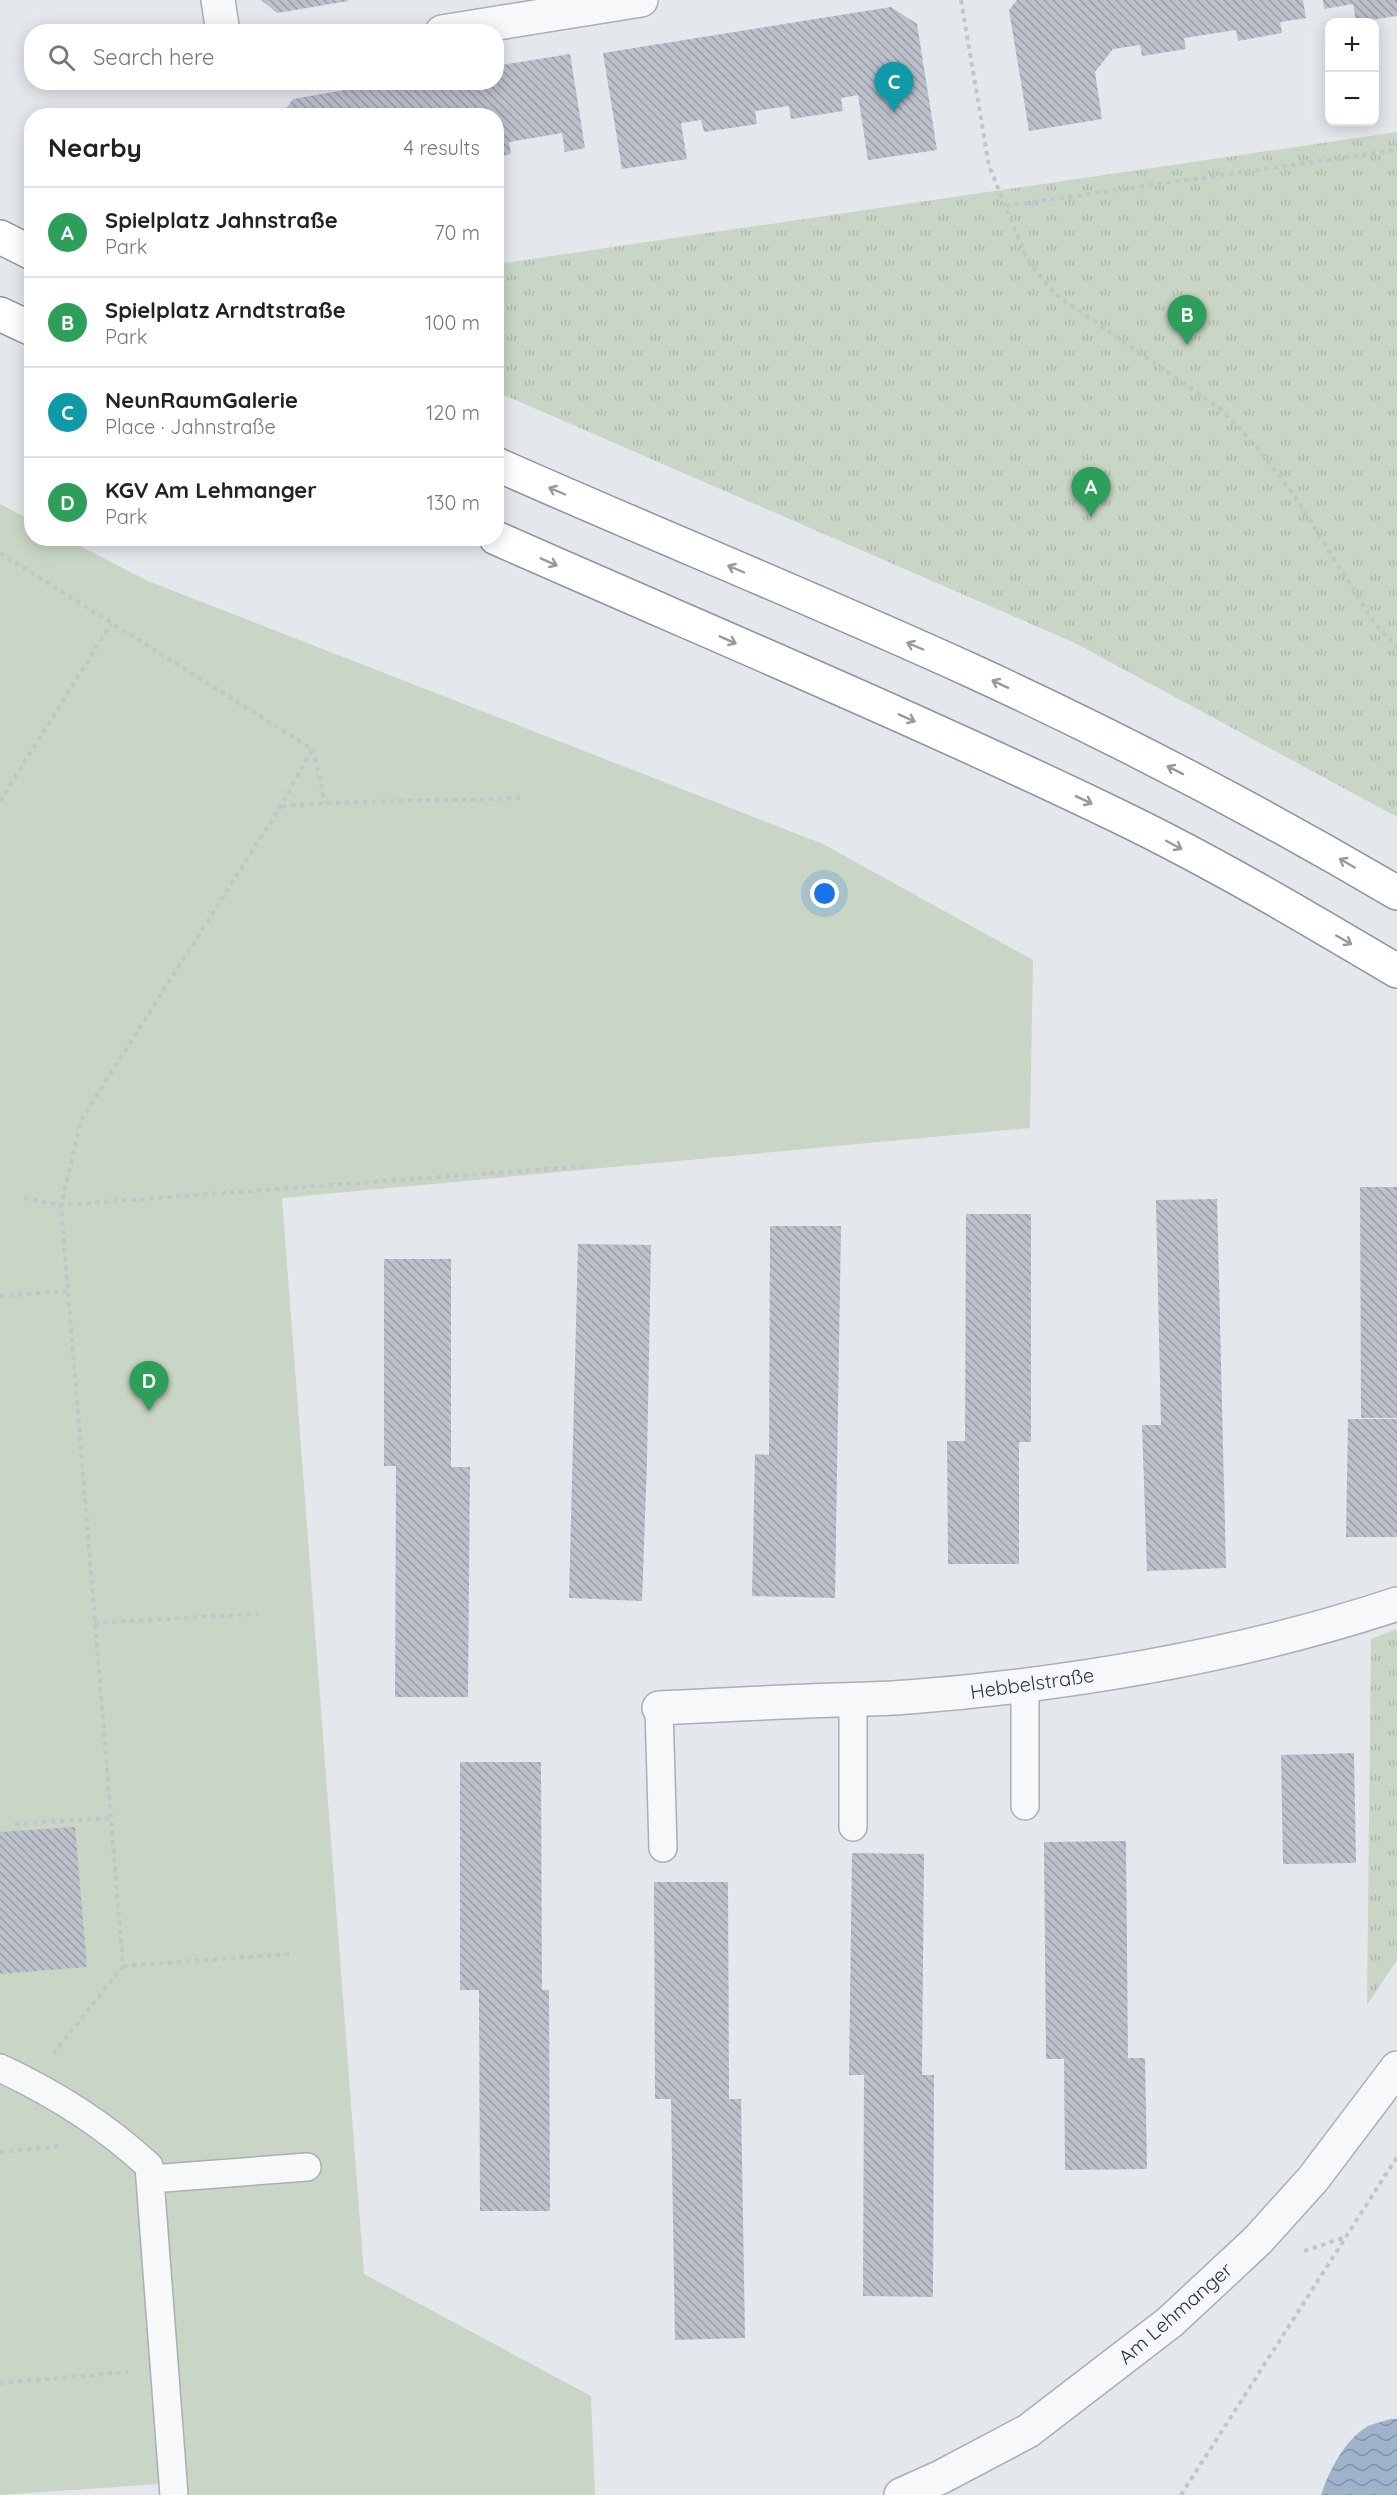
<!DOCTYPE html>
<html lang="en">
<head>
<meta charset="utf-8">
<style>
  body { margin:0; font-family:Quicksand,sans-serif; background:#f6f6f6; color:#222 }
  .controls { position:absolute; right:18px; top:18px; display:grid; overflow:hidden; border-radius:12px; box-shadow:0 3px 15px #0003 }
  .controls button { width:54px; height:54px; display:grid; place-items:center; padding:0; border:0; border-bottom:2px solid #e0e0e0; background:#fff; color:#222; font:30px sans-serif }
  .you { position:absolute; left:825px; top:894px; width:21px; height:21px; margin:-15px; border:4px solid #fff; border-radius:50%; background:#1a73e8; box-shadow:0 0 0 9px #1a73e833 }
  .badge { display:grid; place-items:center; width:39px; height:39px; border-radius:50%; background:#2563eb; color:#fff; font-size:20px; font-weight:700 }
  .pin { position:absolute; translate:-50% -50px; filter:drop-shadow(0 2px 3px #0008) }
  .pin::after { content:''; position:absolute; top:32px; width:21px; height:18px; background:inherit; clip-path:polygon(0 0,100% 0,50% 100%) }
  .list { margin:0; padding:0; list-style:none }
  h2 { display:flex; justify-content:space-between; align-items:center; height:78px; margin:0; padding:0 24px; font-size:26px }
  h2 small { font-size:20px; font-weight:400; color:#767676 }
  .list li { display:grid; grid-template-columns:39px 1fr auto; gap:18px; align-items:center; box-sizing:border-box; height:90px; padding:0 24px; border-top:2px solid #e0e0e0 }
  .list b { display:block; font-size:22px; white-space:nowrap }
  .list p { margin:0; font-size:20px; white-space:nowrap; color:#767676 }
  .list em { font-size:20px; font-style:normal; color:#767676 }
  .icon { flex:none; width:33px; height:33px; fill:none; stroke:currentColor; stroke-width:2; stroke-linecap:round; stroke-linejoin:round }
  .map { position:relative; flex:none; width:1397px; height:2495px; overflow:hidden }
  .search { position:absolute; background:#fff; box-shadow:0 3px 15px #0003; left:24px; top:24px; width:480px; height:66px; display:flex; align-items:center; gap:15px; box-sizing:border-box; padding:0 21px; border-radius:24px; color:#767676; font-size:22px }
  .panel { position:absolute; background:#fff; box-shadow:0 3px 15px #0003; left:24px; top:108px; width:480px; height:438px; border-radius:24px }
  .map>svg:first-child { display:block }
  .green { fill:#c9d6c5 }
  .park { fill:url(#park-tufts) }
  .water { fill:url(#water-waves) }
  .building { fill:url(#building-back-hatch) }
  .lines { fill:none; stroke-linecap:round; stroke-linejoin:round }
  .service-casing { stroke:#a9aeb7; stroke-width:30 }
  .minor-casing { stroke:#a9aeb7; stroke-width:36 }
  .motorway-casing { stroke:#8b94a3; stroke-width:36 }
  .path { stroke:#c2c5cb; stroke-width:4; stroke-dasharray:4.5 4.5; stroke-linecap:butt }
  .service { stroke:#f7f8fa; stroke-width:27 }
  .minor { stroke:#f7f8fa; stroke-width:33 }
  .motorway { stroke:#fff; stroke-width:33 }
  .oneway { stroke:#959aa2 }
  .labels { text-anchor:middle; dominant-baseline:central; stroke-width:6; stroke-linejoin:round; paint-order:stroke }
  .street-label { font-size:20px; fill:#2b3445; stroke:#f4f6f9 }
</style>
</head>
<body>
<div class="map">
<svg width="1397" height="2495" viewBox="0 0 1397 2495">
  <defs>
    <pattern id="park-tufts" width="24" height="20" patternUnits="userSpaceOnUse" patternTransform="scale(1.5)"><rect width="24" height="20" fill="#c9d6c5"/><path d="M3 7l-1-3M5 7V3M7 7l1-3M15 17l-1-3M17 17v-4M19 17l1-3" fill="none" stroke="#adb8ab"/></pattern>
    <pattern id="water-waves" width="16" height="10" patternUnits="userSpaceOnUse" patternTransform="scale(1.5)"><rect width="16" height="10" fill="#9fb4cc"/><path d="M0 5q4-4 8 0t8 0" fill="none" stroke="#8293a7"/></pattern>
    <pattern id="building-back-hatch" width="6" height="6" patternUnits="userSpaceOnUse" patternTransform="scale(1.5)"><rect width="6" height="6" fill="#bbc0ca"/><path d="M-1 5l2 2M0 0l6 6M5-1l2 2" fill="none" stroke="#989da6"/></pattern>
  </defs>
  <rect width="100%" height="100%" fill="#e4e7ec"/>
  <path class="green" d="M0 504 31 520 32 538 66 539 148 581 823 844 1033 960 1030 1128 282 1198 364 2274 591 2396 595 2495H174L172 2483 0 2495Z"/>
  <path class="park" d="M1397 132V817L1075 643 497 392V264Z
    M1397 1629V1960L1367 2005 1371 1639Z"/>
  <path class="water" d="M1391 2419H1397V2495H1321C1329 2471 1345 2439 1368 2426 1375 2423 1384 2421 1391 2419Z"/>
  <path class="building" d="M261 0H348V1L277 13Z
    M1017 0H1303L1306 18 1280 22 1282 33 1238 41 1236 30 1184 38 1186 49 1142 56 1140 45 1113 49 1095 72 1102 119 1029 131 1009 10Z
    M1323 0H1397V16L1356 22 1353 4 1324 9Z
    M891 7 917 24 937 150 868 160 858 95 841 98 843 111 791 119 789 106 755 111 757 124 704 132 701 120 681 123 687 159 622 169 603 53Z
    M570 54 585 148 565 152 562 133 509 142 511 154 496 157V116H281L293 99 390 82H496V66Z
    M1360 1187H1397V1418H1361Z
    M1217 1199 1226 1568 1147 1571 1142 1425H1161L1156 1200Z
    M966 1214H1031V1442H1019V1564H948L947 1441H965Z
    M770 1226H841L835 1598 752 1596 755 1454 769 1455Z
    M578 1244 651 1245 647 1462 642 1601 569 1598Z
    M384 1259H451V1467H470L468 1697H395L396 1466H384Z
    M1348 1419H1397V1537H1346Z
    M1354 1753 1356 1863 1283 1864 1281 1755Z
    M460 1762H541L542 1990H549L550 2211H480L479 1990H460Z
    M75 1827 87 1967 0 1974V1832Z
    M1126 1841 1128 2058H1145L1147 2169 1065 2170 1064 2059H1046L1044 1842Z
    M852 1853 924 1854 922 2075H934L933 2297 863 2296 864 2075H849Z
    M654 1882H728L729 2099H741L745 2338 675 2340 671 2099H655Z"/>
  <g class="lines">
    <g class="service-casing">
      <path id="service" d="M1025 1685V1806
        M853 1699V1827
        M659 1708 663 1848
        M0 2068C54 2093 106 2126 149 2166L174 2495
        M151 2179 307 2167"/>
    </g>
    <g class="minor-casing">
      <path id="minor" d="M218 0 223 32
        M442 32 641 0
        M659 1708C718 1705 777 1702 836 1700 860 1699 884 1699 908 1697 1073 1684 1240 1656 1397 1604
        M901 2495 941 2477 1028 2431 1170 2322 1258 2240 1313 2179 1397 2068"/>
    </g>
    <g class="motorway-casing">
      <path id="motorway" d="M0 237 32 253
        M0 314 32 329
        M496 464C654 534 814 599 970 670 1116 737 1258 811 1397 893
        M496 538C704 630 915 718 1120 817 1215 863 1306 917 1397 971"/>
    </g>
    <path class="path" d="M961 0 989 166 1028 261 1056 295 1222 410 1259 450 1294 495 1375 624 1397 647
      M1006 206 1397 150
      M0 553 312 749 281 806 81 1120 61 1205 123 1966 53 2054
      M313 749 325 803
      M0 801 111 624
      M282 806 325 803 525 798
      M24 1198 61 1205 589 1166
      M0 1296 68 1291
      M94 1623 258 1614
      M15 1824 112 1818
      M123 1966 290 1954
      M0 2152 62 2146
      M1304 2251 1346 2237
      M0 2383 128 2372
      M1181 2495 1397 2157"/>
    <use href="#service" class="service"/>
    <use href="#minor" class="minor"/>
    <use href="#motorway" class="motorway"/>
  </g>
  <defs><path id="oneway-shaft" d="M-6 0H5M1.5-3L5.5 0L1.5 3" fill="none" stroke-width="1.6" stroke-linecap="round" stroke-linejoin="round" transform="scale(1.5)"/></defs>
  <g class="oneway">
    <use href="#oneway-shaft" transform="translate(557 491) rotate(-157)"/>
    <use href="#oneway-shaft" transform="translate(549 562) rotate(24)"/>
    <use href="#oneway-shaft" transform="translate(736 569) rotate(-157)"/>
    <use href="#oneway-shaft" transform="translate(728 640) rotate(24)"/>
    <use href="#oneway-shaft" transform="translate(915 646) rotate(-157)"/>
    <use href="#oneway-shaft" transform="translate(1000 684) rotate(-155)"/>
    <use href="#oneway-shaft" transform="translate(907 718) rotate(24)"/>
    <use href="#oneway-shaft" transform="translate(1175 770) rotate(-153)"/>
    <use href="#oneway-shaft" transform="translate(1084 800) rotate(25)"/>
    <use href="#oneway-shaft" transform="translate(1174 845) rotate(28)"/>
    <use href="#oneway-shaft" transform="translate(1347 863) rotate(-150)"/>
    <use href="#oneway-shaft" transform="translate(1344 940) rotate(30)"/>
  </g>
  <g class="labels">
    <g class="street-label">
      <text transform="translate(1032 1683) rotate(-8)">Hebbelstraße</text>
      <text transform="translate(1175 2313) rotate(-41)">Am Lehmanger</text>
    </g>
  </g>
</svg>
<div class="controls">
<button>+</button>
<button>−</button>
</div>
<div class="you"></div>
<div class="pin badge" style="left:1091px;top:517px;background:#2e9e5b">A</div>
<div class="pin badge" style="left:1187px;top:345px;background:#2e9e5b">B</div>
<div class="pin badge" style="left:894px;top:112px;background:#0f9aa8">C</div>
<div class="pin badge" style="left:149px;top:1411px;background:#2e9e5b">D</div>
<div class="search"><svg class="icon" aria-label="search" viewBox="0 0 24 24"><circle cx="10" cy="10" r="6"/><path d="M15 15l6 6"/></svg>Search here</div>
<section class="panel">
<h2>Nearby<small>4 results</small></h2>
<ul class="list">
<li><span class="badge" style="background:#2e9e5b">A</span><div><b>Spielplatz Jahnstraße</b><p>Park</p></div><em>70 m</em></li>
<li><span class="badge" style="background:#2e9e5b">B</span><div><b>Spielplatz Arndtstraße</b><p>Park</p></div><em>100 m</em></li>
<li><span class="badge" style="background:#0f9aa8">C</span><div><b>NeunRaumGalerie</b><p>Place · Jahnstraße</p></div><em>120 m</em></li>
<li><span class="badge" style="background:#2e9e5b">D</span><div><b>KGV Am Lehmanger</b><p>Park</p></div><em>130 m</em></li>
</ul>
</section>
</div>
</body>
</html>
